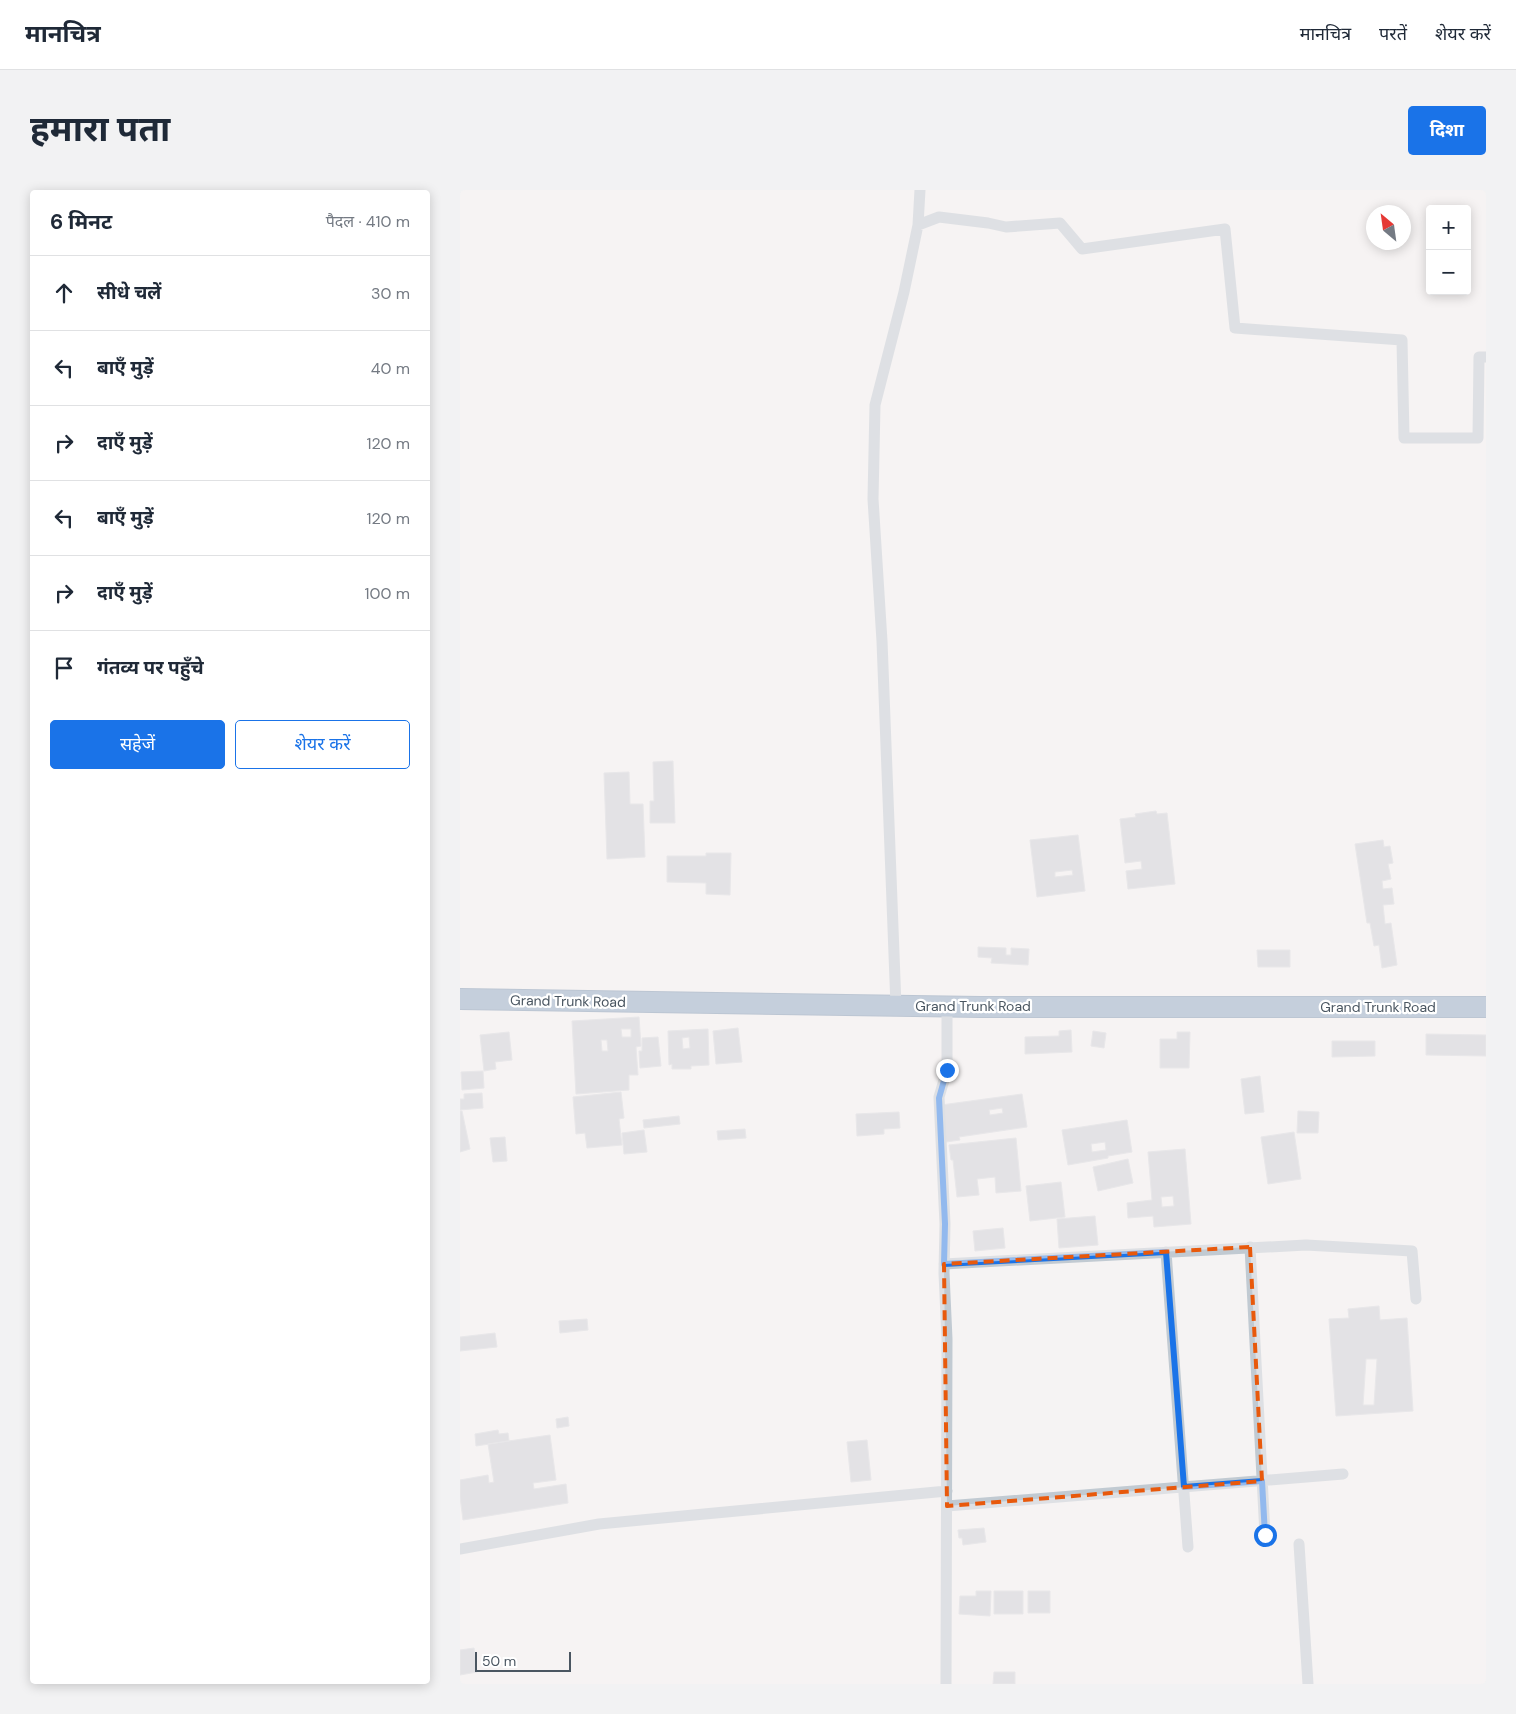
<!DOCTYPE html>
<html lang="hi">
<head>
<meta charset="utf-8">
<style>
  body { margin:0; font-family:"DM Sans","Noto Sans Devanagari",sans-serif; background:#f2f2f3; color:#1f2937 }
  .controls { position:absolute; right:15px; top:15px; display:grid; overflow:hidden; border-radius:5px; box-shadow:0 2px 12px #0003 }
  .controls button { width:45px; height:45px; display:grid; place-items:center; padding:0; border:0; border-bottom:1px solid #e0e1e3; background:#fff; color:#1f2937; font:25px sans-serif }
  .compass { position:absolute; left:906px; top:15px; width:45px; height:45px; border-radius:50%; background:#fff; box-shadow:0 2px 12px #0003; rotate:331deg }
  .scale { position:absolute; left:15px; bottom:12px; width:96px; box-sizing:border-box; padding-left:5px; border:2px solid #4a5661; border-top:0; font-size:14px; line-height:18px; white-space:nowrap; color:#4a5661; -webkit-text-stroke:4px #fff; paint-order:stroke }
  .stop { position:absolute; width:15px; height:15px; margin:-11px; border:4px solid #1a73e8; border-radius:50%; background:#fff }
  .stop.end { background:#1a73e8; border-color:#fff; box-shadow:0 1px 5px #0008 }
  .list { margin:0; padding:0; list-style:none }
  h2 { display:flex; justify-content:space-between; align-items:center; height:65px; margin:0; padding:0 20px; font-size:21px }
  h2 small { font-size:16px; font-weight:400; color:#747a83 }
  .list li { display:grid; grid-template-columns:32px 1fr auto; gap:15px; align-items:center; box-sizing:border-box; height:75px; padding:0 20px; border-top:1px solid #e0e1e3 }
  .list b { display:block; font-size:19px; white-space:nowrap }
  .list em { font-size:16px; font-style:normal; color:#747a83 }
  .actions { display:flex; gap:10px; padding:15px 20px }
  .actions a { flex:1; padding:11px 0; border:1px solid #1a73e8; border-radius:5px; text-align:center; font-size:18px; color:#1a73e8 }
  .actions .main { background:#1a73e8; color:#fff }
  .icon { flex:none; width:28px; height:28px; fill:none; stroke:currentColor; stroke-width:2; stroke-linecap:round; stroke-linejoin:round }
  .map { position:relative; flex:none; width:1026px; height:1494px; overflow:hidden; border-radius:5px }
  header { display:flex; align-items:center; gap:30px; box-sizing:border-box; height:70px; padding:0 25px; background:#fff; border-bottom:1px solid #e0e1e3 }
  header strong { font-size:24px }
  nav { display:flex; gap:28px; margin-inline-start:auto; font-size:18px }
  .intro { display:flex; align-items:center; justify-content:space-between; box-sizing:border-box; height:120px; padding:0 30px }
  h1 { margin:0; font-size:35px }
  .button { padding:12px 22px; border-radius:5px; background:#1a73e8; color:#fff; font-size:18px; font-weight:700 }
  main { display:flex; gap:30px; padding:0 30px }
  aside { flex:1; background:#fff; border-radius:5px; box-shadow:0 2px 12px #0003 }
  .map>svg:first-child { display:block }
  .building { fill:#cdcfd5; stroke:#d7d9de; fill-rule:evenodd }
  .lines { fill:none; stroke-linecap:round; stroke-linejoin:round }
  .highway-casing { stroke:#7690ad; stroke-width:22 }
  .street { stroke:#c1cad2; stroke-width:11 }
  .highway { stroke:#8ba5c1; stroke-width:20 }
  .route { stroke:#1a73e8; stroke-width:6 }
  .marked { fill:none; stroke:#e8590c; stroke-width:4; stroke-dasharray:10 6; stroke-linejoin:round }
  .labels { text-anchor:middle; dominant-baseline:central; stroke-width:4.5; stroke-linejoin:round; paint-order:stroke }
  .street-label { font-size:14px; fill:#4a5661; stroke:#fff }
</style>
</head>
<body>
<header>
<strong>मानचित्र</strong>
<nav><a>मानचित्र</a><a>परतें</a><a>शेयर करें</a></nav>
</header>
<div class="intro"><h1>हमारा पता</h1><a class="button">दिशा</a></div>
<main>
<aside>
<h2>6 मिनट<small>पैदल · 410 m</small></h2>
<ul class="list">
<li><svg class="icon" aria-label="ahead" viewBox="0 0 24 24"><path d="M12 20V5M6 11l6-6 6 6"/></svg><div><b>सीधे चलें</b></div><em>30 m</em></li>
<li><svg class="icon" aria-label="left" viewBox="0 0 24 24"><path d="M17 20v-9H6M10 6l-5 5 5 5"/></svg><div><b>बाएँ मुड़ें</b></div><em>40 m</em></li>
<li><svg class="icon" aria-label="right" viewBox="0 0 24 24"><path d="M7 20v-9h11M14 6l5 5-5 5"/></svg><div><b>दाएँ मुड़ें</b></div><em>120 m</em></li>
<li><svg class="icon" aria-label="left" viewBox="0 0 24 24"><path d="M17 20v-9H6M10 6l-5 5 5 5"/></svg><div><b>बाएँ मुड़ें</b></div><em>120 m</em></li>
<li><svg class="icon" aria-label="right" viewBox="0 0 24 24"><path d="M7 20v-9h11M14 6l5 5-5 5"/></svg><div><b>दाएँ मुड़ें</b></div><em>100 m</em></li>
<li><svg class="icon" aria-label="arrive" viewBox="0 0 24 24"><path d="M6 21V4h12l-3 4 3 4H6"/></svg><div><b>गंतव्य पर पहुँचे</b></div></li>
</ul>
<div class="actions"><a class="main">सहेजें</a><a>शेयर करें</a></div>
</aside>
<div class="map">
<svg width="1026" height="1494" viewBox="0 0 1026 1494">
  <rect width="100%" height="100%" fill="#f5f3f3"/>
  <path class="building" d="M213 571 215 633H190V611H194L193 572Z
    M169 582 170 614H183L185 667 147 669 144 583Z
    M696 621 697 624 707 623 715 694 668 699 666 681 682 679 681 671 665 673 660 629 676 627 675 624Z
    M618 645 625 701 577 707 570 650ZM612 680 613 685 595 687V682Z
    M923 650 924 657 930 656 933 673 928 674 931 689 922 691 923 699 932 698 934 714 923 715 925 734 931 733 937 775 922 778 919 755 914 756 910 733H907L895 654Z
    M246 663H271L270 705 246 704V693L207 692V666H246Z
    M518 757 546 758V765H551V758L569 759 568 775 531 773 532 768 518 767Z
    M797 760H830V777H798Z
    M179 827 181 856 176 857 178 885H169V900L116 904 112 831ZM161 839H171V847H162ZM141 850H147L148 861H142Z
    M278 838 282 872 256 874 253 841Z
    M248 839 249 875 231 876V879H212V874L209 875 208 841ZM229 847 230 858 223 859 222 848Z
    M611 840 612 862 565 864V847L599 846V841Z
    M633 841 646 843 644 858 631 856Z
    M49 842 52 870 35 872 36 879 24 881 20 845Z
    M717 842H730L729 878H700V849H717Z
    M966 844 1026 845V866L966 865Z
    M198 847 201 876 180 878 179 861H182V848Z
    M872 851H915V866L872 867Z
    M23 881 24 898 2 900 1 882Z
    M800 886 804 922 785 924 781 889Z
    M161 902 164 928 159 929 162 955 127 958 125 943 116 944 113 907Z
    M22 903 23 918 0 920V909H4V904Z
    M562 904 567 937 499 947 500 950 486 952 481 915ZM542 918 543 923 530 925 529 920Z
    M0 921H2L10 959 0 962Z
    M838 921 859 922 858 943H837Z
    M439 922 440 938 424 939V944L397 946 396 924Z
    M219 926 220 934 184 938 183 930Z
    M667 930 672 962 648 966V968L608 975 602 940ZM645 952 646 960 632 962 631 954Z
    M285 939 286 948 258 950 257 941Z
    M184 940 187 962 164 964 162 943Z
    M834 942 841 989 808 994 801 947Z
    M45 947 47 971 33 972 30 948Z
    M556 948 561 1001 536 1003 535 987 517 989 519 1005 497 1007 493 970H491L489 955Z
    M725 959 731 1034 694 1037 693 1026 668 1028 667 1013 692 1010 688 962ZM713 1006 714 1016 702 1017 701 1007Z
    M668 969 673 993 638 1001 633 977Z
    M601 992 605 1027 570 1031 566 996Z
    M635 1026 638 1055 599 1058 597 1029Z
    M543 1038 545 1058 515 1061 513 1041Z
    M919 1116 920 1130 947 1128 953 1221 876 1226 869 1129 889 1128 888 1119ZM906 1169H917L914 1215H903Z
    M127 1129 128 1140 100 1143 99 1131Z
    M35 1143 37 1157 0 1161V1147Z
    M108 1227 109 1236 97 1238 96 1229Z
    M38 1240 39 1244 48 1243 49 1251 16 1256 15 1244Z
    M90 1245 96 1290 73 1293 74 1299 106 1294 108 1313 3 1330 0 1307V1290L28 1285 29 1293 34 1292 28 1254Z
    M407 1250 411 1290 391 1292 387 1252Z
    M524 1338 526 1352 503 1355 502 1348H499L498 1340Z
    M516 1401H531L530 1426 499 1424 500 1406H516Z
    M534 1401H563V1424H534Z
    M568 1401H590V1423H568Z
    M14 1458 17 1482 0 1485V1460Z
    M534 1482H555V1494H533Z"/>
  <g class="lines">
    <g class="highway-casing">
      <path id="highway" d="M0 809 520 817H1026"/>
    </g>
    <path class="street" d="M460 0 458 35 479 27 528 33 546 37 600 33 622 59 765 39 775 138 942 150 944 248H1018L1019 167H1026
      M436 816 422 451 413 309 415 215 444 102 458 35
      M790 1057 805 1345
      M706 1062 728 1357
      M484 1074 846 1055 952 1061 956 1109
      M487 1316 883 1284
      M839 1354 848 1494
      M0 1359 139 1334 487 1301
      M486 1494 487 1149 484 1083 485 1034 479 907 487 880V817"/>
    <use href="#highway" class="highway"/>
  </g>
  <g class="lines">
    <path class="route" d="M487 880 479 908 485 1034 484 1074 706 1062 724 1297 802 1291 805 1345"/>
  </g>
  <path d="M0 0H1026V1494H0ZM790 1057 802 1291 487 1316 484 1074Z" fill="#f5f3f3" fill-opacity=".55" fill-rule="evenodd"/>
  <path class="marked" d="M790 1057 802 1291 487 1316 484 1074Z"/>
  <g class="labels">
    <g class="street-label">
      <text transform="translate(108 811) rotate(1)">Grand Trunk Road</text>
      <text x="513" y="816">Grand Trunk Road</text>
      <text x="918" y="817">Grand Trunk Road</text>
    </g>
  </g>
</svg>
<div class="controls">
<button>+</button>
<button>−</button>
</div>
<svg class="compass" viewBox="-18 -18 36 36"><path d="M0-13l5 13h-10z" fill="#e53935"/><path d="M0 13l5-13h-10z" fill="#747a83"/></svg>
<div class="scale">50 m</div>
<div class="stop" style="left:805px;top:1345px"></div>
<div class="stop end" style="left:487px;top:880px"></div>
</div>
</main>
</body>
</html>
